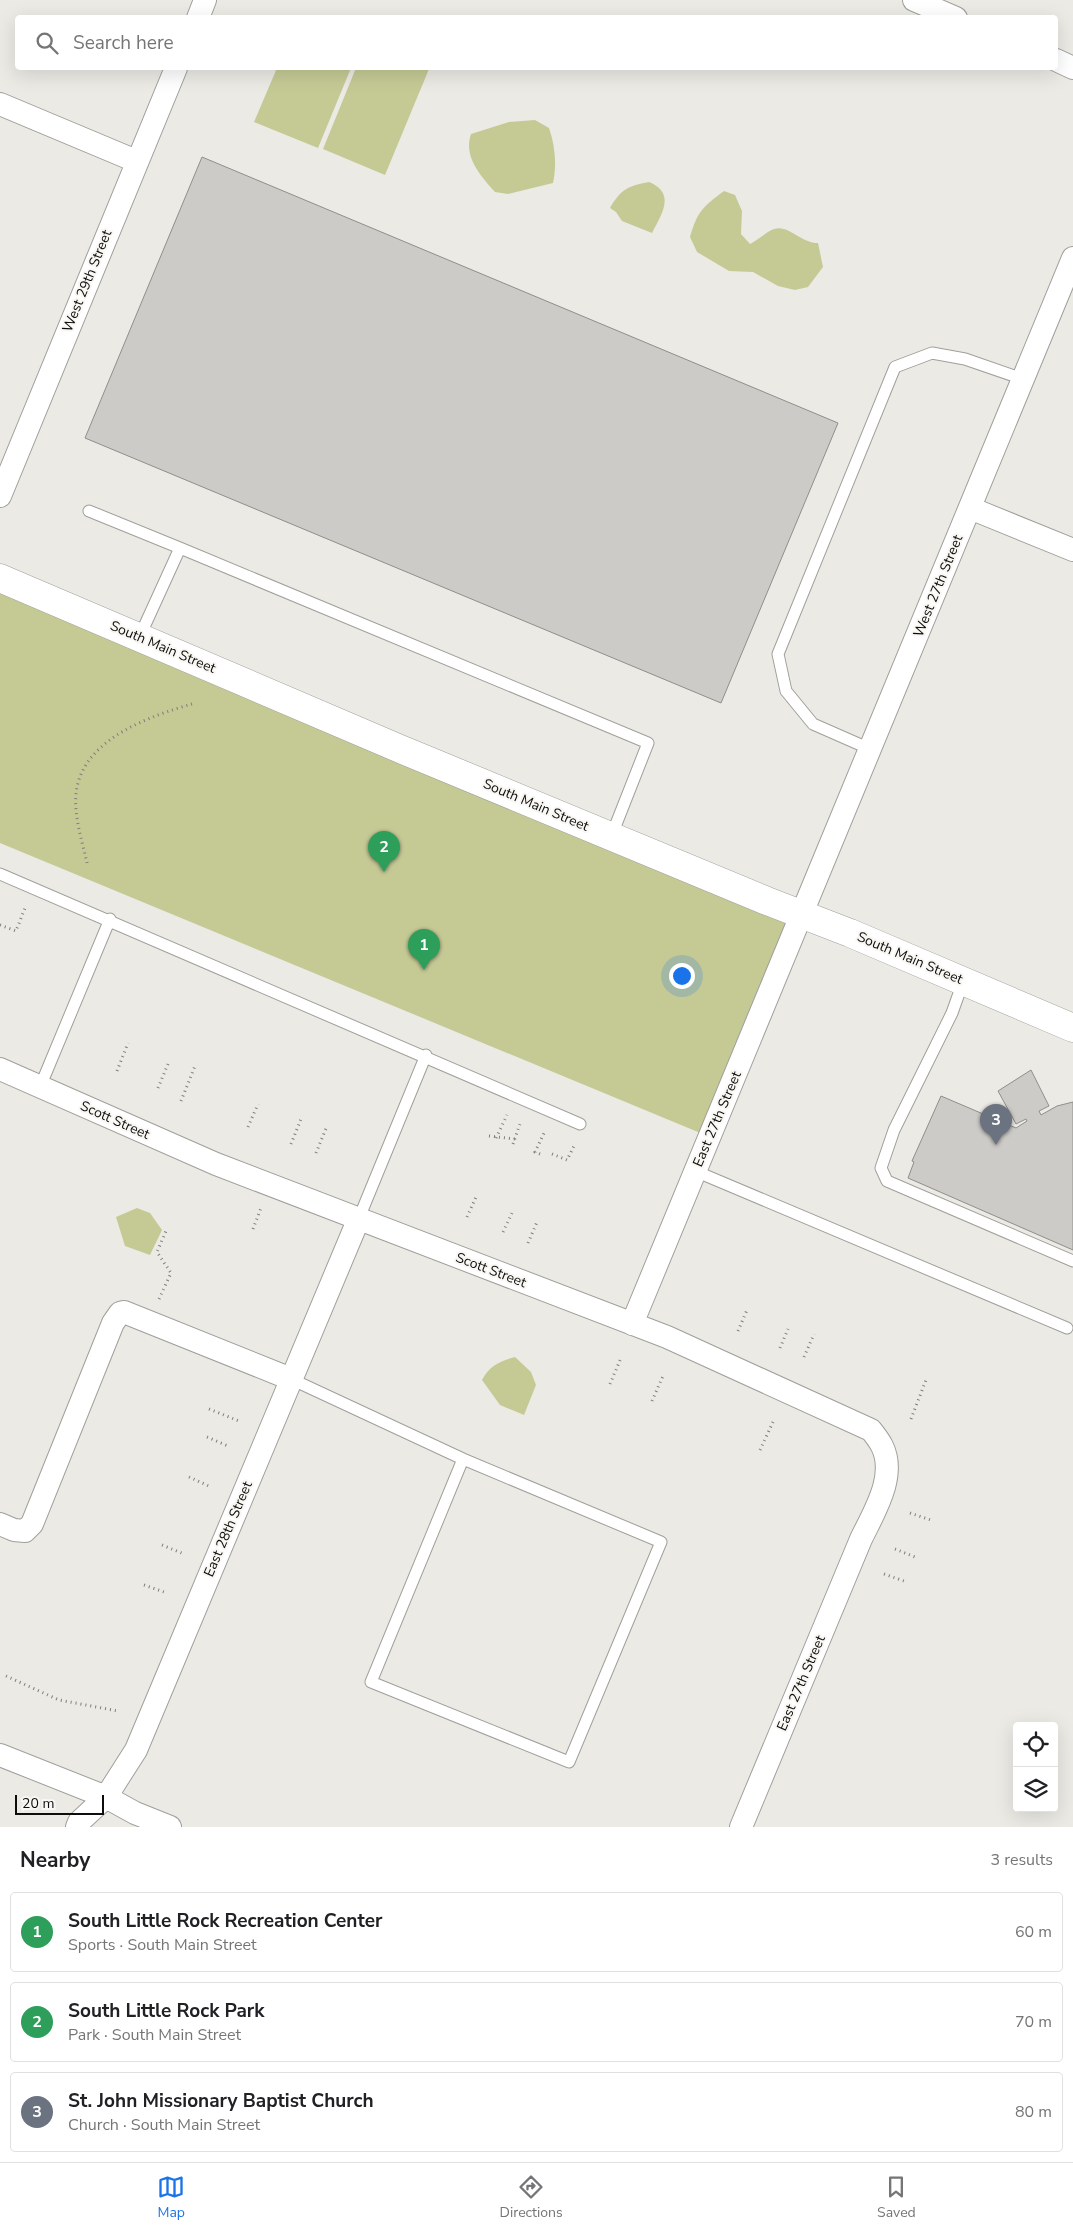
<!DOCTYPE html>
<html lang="en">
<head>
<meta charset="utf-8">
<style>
  body { margin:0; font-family:"Nunito Sans",sans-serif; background:#f6f6f6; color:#202124 }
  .controls { position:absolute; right:15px; bottom:15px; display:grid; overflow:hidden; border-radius:5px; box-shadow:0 5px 20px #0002 }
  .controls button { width:45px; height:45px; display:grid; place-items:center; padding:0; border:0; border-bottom:1px solid #e0e0e0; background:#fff; color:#202124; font:25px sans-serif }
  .scale { position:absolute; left:15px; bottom:12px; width:89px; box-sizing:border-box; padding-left:5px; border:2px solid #0e0d0c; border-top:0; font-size:14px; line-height:18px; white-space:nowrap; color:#0e0d0c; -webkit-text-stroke:4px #f9f7f3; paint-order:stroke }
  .you { position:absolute; left:681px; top:975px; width:18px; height:18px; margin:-12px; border:4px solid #fff; border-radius:50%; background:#1a73e8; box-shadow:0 0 0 8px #1a73e833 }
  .badge { display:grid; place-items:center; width:32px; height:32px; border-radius:50%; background:#1a73e8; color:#fff; font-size:16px; font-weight:700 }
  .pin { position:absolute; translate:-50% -41px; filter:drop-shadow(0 1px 2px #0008) }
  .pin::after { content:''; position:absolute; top:26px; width:18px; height:15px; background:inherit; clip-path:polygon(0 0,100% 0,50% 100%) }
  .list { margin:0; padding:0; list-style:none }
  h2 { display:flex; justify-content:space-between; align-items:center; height:65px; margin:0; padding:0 20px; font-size:21px }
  h2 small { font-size:16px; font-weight:400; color:#757577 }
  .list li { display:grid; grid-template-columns:32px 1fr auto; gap:15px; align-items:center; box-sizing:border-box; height:80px; margin:0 10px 10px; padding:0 10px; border:1px solid #e0e0e0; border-radius:5px }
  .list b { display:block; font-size:19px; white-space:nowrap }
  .list p { margin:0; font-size:16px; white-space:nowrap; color:#757577 }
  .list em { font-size:16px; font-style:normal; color:#757577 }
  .icon { flex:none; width:28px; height:28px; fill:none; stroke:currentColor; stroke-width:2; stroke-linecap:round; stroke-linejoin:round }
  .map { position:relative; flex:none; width:1073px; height:1827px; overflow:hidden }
  .search { position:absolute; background:#fff; box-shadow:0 5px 20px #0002; left:15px; right:15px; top:15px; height:55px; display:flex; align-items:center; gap:12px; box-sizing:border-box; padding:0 18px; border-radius:5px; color:#757577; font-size:19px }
  .sheet { height:335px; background:#fff }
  nav { display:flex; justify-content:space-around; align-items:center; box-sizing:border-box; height:70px; border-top:1px solid #e0e0e0; background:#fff; font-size:14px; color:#757577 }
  nav a { display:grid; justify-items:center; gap:2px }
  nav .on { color:#1a73e8 }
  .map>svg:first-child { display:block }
  .green { fill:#c5ca95 }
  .building { fill:#cdcbc7; stroke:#908e8b }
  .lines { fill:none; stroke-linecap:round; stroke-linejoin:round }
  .lane-casing { stroke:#a19f9b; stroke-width:13 }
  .street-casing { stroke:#a19f9b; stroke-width:24 }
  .secondary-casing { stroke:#a19f9b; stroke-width:29 }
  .path { stroke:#7f7e7b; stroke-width:3; stroke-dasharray:1 4; stroke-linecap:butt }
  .lane { stroke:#fff; stroke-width:11 }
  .street { stroke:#fff; stroke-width:22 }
  .secondary { stroke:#fff; stroke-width:28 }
  .labels { text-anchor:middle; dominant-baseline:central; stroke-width:4; stroke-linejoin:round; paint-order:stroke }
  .street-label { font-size:14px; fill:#0e0d0c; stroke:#f9f7f3 }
</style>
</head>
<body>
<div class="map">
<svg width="1073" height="1827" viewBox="0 0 1073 1827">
  <rect width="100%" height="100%" fill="#ebeae5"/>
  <path class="green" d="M277 68H351L318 148 254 122Z
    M356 68 429 69 385 175 323 149Z
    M535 120 549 128C555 145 557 165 553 183L508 194 495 192C481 176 463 157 471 134L509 122Z
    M649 182C676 193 662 214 652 233L622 221 616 212 610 208C621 189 628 186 649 182Z
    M724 191 735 195 742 211 741 234 750 244C758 240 766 232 774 229 788 224 801 243 818 243L823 267 808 287 795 290 778 286 753 272 729 271 697 252 690 237C698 210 703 207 724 191Z
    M0 578 802 914 710 1137 0 843Z
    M137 1208 150 1213 162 1230 150 1255 125 1246 116 1217Z
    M515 1357 531 1372 536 1385 524 1415 500 1405 482 1380C489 1366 500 1361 515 1357Z"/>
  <path class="building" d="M202 157 838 423 721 703 85 438Z
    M1031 1070 1049 1106 1039 1111 1041 1115 1057 1106 1073 1102V1250L908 1178 914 1162 912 1161 941 1096 1016 1128 1027 1121 1026 1119 1016 1124 998 1091Z"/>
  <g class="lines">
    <g class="lane-casing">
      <path id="lane" d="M89 511 180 548
        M139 638 180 548 648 743 611 837
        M870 749 813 724 786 691 778 654 895 367 932 353 965 359 1023 379
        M0 874 580 1124
        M963 982 952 1013 894 1130 881 1168 887 1181 1073 1261
        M40 1087 110 919
        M695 1171 1067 1328
        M359 1218 426 1055
        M291 1379 463 1459 661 1542 569 1762 371 1682 463 1459"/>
    </g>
    <g class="street-casing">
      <path id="street" d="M914 0 956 18
        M198 18 205 0
        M1056 60 1073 68
        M0 104 136 161
        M0 496 176 68
        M970 508 1073 550
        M0 1069 216 1164 667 1337 871 1430C875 1435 879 1440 882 1446 897 1476 874 1512 861 1539L741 1827
        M632 1324 1073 258
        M0 1524 14 1530 25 1531 32 1524 113 1323 120 1313 124 1312 291 1379
        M0 1755 106 1797 135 1813 170 1827
        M77 1827 79 1822 106 1797 136 1750 359 1218"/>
    </g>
    <g class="secondary-casing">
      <path id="secondary" d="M0 578 398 748 767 901 850 933 1073 1028"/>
    </g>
    <path class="path" d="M87 863C82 840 72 811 77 787 87 738 150 716 192 704
      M0 925 16 931 25 908
      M117 1071 128 1043
      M158 1088 168 1064
      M181 1101 195 1066
      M248 1127 258 1104
      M489 1136 515 1139
      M496 1138 507 1115
      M291 1144 301 1119
      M513 1144 521 1121
      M316 1153 327 1126
      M540 1154 535 1152 545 1131
      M552 1154 567 1160 575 1144
      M467 1217 476 1197
      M253 1229 261 1208
      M503 1232 512 1213
      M528 1243 537 1222
      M159 1299 171 1273 157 1252 166 1231
      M738 1331 747 1310
      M780 1348 788 1329
      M804 1357 814 1334
      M610 1384 621 1358
      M652 1401 663 1376
      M209 1409 239 1421
      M911 1419 926 1380
      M207 1437 228 1446
      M760 1450 773 1422
      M189 1477 211 1487
      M910 1513 931 1520
      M162 1545 184 1554
      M895 1549 915 1557
      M884 1574 904 1581
      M144 1585 167 1593
      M6 1676 59 1700 118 1711"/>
    <use href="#lane" class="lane"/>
    <use href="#street" class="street"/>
    <use href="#secondary" class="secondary"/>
  </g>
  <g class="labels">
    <g class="street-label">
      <text transform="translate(87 281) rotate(-68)">West 29th Street</text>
      <text transform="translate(938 586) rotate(-68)">West 27th Street</text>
      <text transform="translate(163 647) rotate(23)">South Main Street</text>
      <text transform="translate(536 805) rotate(23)">South Main Street</text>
      <text transform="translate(910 958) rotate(23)">South Main Street</text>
      <text transform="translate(717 1119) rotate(-67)">East 27th Street</text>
      <text transform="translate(115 1120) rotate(24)">Scott Street</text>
      <text transform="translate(491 1270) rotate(21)">Scott Street</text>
      <text transform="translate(228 1529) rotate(-67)">East 28th Street</text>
      <text transform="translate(801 1683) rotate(-67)">East 27th Street</text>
    </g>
  </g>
</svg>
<div class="controls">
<button><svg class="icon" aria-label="locate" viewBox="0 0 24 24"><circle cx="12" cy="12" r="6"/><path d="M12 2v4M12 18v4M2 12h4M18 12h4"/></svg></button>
<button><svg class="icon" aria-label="layers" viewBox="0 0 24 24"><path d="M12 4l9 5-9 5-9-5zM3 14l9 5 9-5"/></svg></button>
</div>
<div class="scale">20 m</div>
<div class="you"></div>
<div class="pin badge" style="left:424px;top:970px;background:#2e9e5b">1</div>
<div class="pin badge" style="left:384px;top:872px;background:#2e9e5b">2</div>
<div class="pin badge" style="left:996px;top:1145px;background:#6b7280">3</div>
<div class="search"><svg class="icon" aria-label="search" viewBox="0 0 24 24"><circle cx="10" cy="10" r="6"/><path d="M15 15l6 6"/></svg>Search here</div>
</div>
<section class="sheet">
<h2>Nearby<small>3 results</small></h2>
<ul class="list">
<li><span class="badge" style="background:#2e9e5b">1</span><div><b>South Little Rock Recreation Center</b><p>Sports · South Main Street</p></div><em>60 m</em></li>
<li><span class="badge" style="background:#2e9e5b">2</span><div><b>South Little Rock Park</b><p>Park · South Main Street</p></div><em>70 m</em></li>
<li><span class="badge" style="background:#6b7280">3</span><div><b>St. John Missionary Baptist Church</b><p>Church · South Main Street</p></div><em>80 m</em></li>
</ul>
</section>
<nav>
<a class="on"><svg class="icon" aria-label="map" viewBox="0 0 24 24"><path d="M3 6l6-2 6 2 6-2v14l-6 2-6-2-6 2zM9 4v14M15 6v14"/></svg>Map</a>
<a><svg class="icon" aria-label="directions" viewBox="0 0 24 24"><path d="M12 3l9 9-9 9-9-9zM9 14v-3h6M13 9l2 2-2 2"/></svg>Directions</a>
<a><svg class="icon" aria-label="saved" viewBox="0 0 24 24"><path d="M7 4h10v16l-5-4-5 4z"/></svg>Saved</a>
</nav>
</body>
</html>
